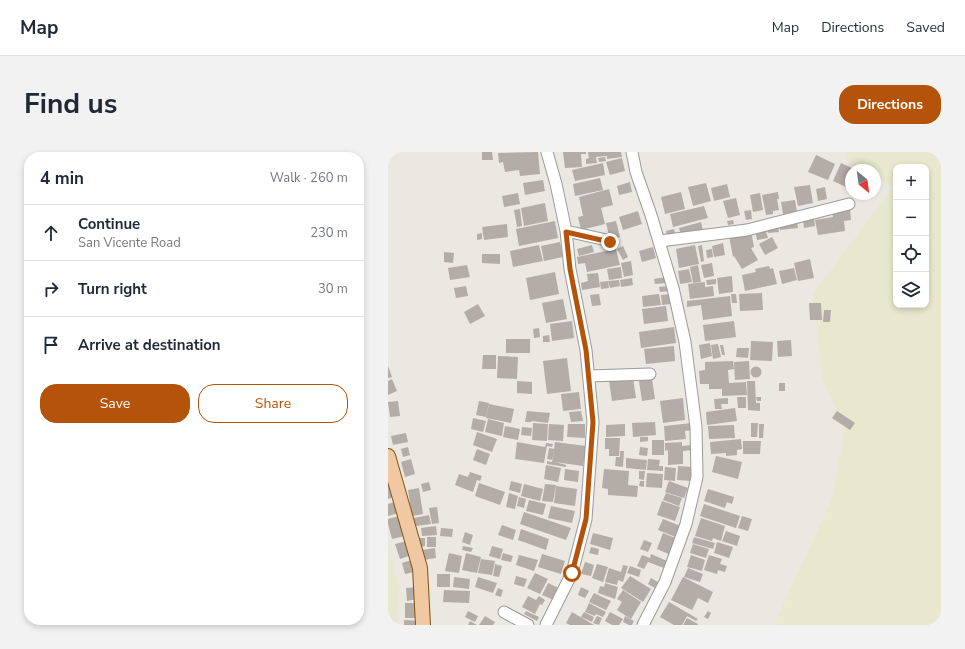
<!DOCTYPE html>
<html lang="en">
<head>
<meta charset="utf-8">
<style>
  body { margin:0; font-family:"Nunito Sans",sans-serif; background:#f2f2f3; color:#1f2937 }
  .controls { position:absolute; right:12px; top:12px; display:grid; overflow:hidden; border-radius:8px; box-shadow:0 2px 6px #0003 }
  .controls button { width:36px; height:36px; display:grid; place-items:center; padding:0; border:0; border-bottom:1px solid #e0e1e3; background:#fff; color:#1f2937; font:20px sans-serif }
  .compass { position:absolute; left:457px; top:12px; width:36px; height:36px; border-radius:50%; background:#fff; box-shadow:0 2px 6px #0003; rotate:151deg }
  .stop { position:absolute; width:12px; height:12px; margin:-9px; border:3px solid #b45309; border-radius:50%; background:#fff }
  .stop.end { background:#b45309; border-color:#fff; box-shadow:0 1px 4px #0008 }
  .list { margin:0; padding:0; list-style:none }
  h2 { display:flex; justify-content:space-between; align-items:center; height:52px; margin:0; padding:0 16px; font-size:17px }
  h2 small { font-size:13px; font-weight:400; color:#747a83 }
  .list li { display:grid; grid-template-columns:26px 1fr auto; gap:12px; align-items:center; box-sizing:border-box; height:56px; padding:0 16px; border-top:1px solid #e0e1e3 }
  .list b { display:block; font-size:15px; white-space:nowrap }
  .list p { margin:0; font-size:13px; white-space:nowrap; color:#747a83 }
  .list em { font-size:13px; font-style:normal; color:#747a83 }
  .actions { display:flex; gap:8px; padding:12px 16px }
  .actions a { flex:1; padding:9px 0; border:1px solid #b45309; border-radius:16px; text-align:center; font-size:14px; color:#b45309 }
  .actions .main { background:#b45309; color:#fff }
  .icon { flex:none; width:22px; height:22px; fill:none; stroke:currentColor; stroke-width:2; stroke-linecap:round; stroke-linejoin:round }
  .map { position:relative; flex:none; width:553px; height:473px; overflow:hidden; border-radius:16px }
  header { display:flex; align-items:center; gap:24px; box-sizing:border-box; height:56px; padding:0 20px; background:#fff; border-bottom:1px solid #e0e1e3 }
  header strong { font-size:19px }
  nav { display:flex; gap:22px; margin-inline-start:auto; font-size:14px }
  .intro { display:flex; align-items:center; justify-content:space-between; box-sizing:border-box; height:96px; padding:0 24px }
  h1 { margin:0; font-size:28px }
  .button { padding:10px 18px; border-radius:16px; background:#b45309; color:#fff; font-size:14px; font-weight:700 }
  main { display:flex; gap:24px; padding:0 24px }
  aside { flex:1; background:#fff; border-radius:16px; box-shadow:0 2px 6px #0003 }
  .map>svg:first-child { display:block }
  .farmland { fill:#e8e8ce; fill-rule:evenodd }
  .building { fill:#b4aca7 }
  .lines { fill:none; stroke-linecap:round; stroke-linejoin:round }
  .minor-casing { stroke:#9b9b9b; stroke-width:13 }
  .major-casing { stroke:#815410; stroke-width:16 }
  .minor { stroke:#fff; stroke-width:11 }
  .major { stroke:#f0c8a1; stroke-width:14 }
  .route { stroke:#b45309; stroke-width:5 }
</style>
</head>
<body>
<header>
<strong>Map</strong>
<nav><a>Map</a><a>Directions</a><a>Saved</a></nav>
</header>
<div class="intro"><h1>Find us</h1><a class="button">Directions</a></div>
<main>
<aside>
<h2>4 min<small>Walk · 260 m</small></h2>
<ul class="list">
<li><svg class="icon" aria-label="ahead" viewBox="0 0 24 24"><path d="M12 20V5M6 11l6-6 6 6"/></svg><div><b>Continue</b><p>San Vicente Road</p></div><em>230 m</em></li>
<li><svg class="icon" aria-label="right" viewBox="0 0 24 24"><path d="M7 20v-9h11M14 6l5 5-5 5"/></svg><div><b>Turn right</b></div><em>30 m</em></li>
<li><svg class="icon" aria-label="arrive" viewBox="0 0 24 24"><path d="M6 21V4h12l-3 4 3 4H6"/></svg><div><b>Arrive at destination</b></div></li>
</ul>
<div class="actions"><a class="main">Save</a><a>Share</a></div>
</aside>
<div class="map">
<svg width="553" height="473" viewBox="0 0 553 473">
  <rect width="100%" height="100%" fill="#ebe7e1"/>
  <path class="farmland" d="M458 0H553V473H386L444 347 457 277 434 225 425 142 505 35 487 25V18H473L461 11ZM508 15H538V153H508Z
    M0 396 12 438 8 473H0Z"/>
  <path class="building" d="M94 0H104L105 8H94Z
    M150 0 152 22 132 24 131 18 117 20 115 10 111 11 110 1Z
    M175 0H198V2H193L194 15 177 16Z
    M200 0H233L234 5 219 7V4L208 5 209 11 198 12V7L201 6Z
    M428 3 447 12 440 28 420 20Z
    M217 5 218 9 211 10 210 6Z
    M234 6 237 19 222 23 218 10Z
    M215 11 217 23 187 29 184 18Z
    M453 11 468 18H463V24L458 35 445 29Z
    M212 26 215 38 187 44 185 32Z
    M155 28 157 39 137 43 135 31Z
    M242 30 244 40 231 43 229 34Z
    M318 31 323 49 305 54 300 35Z
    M339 32 342 45 326 49 323 36Z
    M422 33 425 51 410 54 406 35Z
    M437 35 439 47 430 49 428 37Z
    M221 37 225 53 213 56 217 72 193 78 190 65 195 64 191 45Z
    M293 40 297 57 277 62 273 45Z
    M390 40 391 47H389L391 58 385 59V62L378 63 374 43Z
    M130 41 132 52 116 55 114 44Z
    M372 41 375 58 365 60 362 43Z
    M468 42H481L479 47Z
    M348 46 352 63 340 66 335 49Z
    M407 48 409 60 395 62 393 50Z
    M157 51 160 69 136 74 133 56Z
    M316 54 320 66 285 75 282 62Z
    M132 57 134 74 129 75 126 58Z
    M462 57 463 68 456 69 457 79 430 83 427 68 445 65 444 59Z
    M363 58 364 67 358 68 356 59Z
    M250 59 254 72 235 78 231 65Z
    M426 66 427 74 416 76 415 67Z
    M345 68 346 72 340 73 339 69Z
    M409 68 410 76 392 78 391 71Z
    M167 69 170 86 131 94 128 77Z
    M228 69 232 85 222 88 218 71Z
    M313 70 316 82 294 87 291 76Z
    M119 72 120 85 96 88 94 75Z
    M390 73 391 80 380 81 379 74Z
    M377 76 380 86 369 88 367 78Z
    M286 77 287 81 279 83 278 79Z
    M363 79 366 95 363 96 370 108 354 117 346 104 345 105 341 84Z
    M94 81V87L89 88V82Z
    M384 85 390 96 377 103 371 92Z
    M172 90 175 105 156 109 153 94Z
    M335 91 337 103 326 105 324 94Z
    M151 93 155 109 125 115 122 99Z
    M204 93 206 100 191 104 189 97Z
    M307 93 311 112 291 116 288 97Z
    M314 93 316 109 313 110 310 94Z
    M235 94 240 105 235 108 229 97Z
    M265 95 268 106 254 110 251 99Z
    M228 97 232 113 199 120 197 111 190 112 189 105Z
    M324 97 325 105 319 106 318 98Z
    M56 100 66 101 65 111 56 110Z
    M94 102H112V112L94 111Z
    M422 107 426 126 410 129 406 111Z
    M243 109 245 123 236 125 233 111Z
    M324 111 326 124 316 126 313 113Z
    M79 113 82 125 62 128 60 116Z
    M310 113 313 130 305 131 302 115Z
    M381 114 382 117 385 116 389 132 357 139 354 123 368 120 367 117Z
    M233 115 234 126 221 128 219 117Z
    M406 116 409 128 394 132 391 119Z
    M301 117 304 130 292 132 290 119Z
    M167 120 171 142 142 148 138 126Z
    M210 121 212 135 194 138 193 131 200 129 199 122Z
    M344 124 345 140 331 142 329 126Z
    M278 125 279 131 267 132 266 127Z
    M244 126 245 133 233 135 232 128Z
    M328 127V132L319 133 318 128Z
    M231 128 232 134 222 136 220 129Z
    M220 129 221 136 213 137 212 130Z
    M317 130V135L325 134 326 144 302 147 300 132Z
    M78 134 80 144 68 146 66 136Z
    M280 134 281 139 272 140 271 135Z
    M374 141 375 158 352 159 351 142Z
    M211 142 213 153 204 154 202 143Z
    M271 142 273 153 255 155 254 144Z
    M282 142 283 152 274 153 273 143Z
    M343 142H348L349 151H344Z
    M342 144 344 164 315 168 313 153 299 155V149Z
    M175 147 179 167 158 171 154 151Z
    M421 151H433L434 168H422Z
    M90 152 97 164 82 172 76 160Z
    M278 154 280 169 256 172 254 157Z
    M436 158H443L442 170H435Z
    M184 169 186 186 164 189 162 172Z
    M346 169 348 185 317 189 315 173Z
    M286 175 288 191 253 196 251 180Z
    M151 176 152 185 146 186 145 177Z
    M161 183 162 190H155V184Z
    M118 187H142V201H118Z
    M403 188 404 204 390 205 389 189Z
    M363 189 385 190 384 209 362 208Z
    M322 191 324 204 313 207 311 193Z
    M330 192 333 205 325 207 323 193Z
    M332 193H335L337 203H334Z
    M286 194 287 209 258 212 256 197Z
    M349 196H361L360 206 348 205Z
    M95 203H108V217H94Z
    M110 204 130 205 129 227 109 226Z
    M179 206 183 239 159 242 155 209Z
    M345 209 346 217 340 218 341 231 358 230 359 243 334 244V237H321V232H312L311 219 317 218V210Z
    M361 209 362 227 347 228 346 210Z
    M0 214 4 225 0 226Z
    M362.5 220a5.5 5.5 0 1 1 11 0a5.5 5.5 0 1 1-11 0Z
    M245 226 248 246 224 249 221 229Z
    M4 227 9 239 0 243V229Z
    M264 227 267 247 254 249 251 229Z
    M129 229 144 230V242L129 241Z
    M359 229H367L368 251H372V259L360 258Z
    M391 231H397V239H391Z
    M191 240 193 257 175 259 173 242Z
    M349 245H358V256H350Z
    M368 245H373V249H369Z
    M295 246 297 268 275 271 272 249Z
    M340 246V252H333L334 257H327L326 247Z
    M10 249 12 264 2 265 0 250Z
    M91 249 101 251 98 265 88 263Z
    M101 252 126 257 123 271 98 266Z
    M347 256 349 269 319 273 318 260Z
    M139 259 162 261 160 271 144 269 143 270H137Z
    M193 259 195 269 183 270 181 260Z
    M449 259 467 271 462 278 444 266Z
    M85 266 98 269 95 280 83 277Z
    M100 267 116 271 114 284 97 280Z
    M267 270 268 283 245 285 244 271Z
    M145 271 160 272 159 289 144 288Z
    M304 271 305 278 297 279 298 287 277 289 276 274Z
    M363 271H370L369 285H363Z
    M161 272 176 273 175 289 160 288Z
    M180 272H197V286L179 285Z
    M237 272V284L218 285V273Z
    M371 272H376L375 286H371Z
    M346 273 347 286 321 287 320 274Z
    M117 274 132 277 130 288 115 285Z
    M134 275 144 276 143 284 133 283Z
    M89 280 109 287 104 300 85 293Z
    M18 281 20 290 5 293 3 284Z
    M252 285H260V289L252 290Z
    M217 286H232L231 304H221V297H217Z
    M353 287 354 297 349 298V303L338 304V301L323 302 322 290Z
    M264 288H276V303H264Z
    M355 289H373L372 302H355Z
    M129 290 157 295 158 291 165 292 164 295 159 294 156 311 127 307Z
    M167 290 198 294 195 314 167 310 178 313V315L159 312V309L164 310 166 300 164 308 159 307 161 296 166 297Z
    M294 290V294L303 293 304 298 295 299V312L280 313V298L277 299V291Z
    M20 295 22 303 15 305 13 297Z
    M252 295 260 296 259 304 251 303Z
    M89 297 102 302 98 313 85 308Z
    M232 299H236L235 315 227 314 228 305H232Z
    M328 304 354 310 350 327 324 320Z
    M238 306 259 308 258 318 238 316Z
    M23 307 27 322 17 325 13 310Z
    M260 307 272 308 271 314H275V319L259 318Z
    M158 313 173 316 170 330 156 327Z
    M290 314 304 315 303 329 289 328Z
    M277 315 288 316 287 329 276 328Z
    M177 317 191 319 190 330 176 328Z
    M216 317 241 319 240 333 250 334 249 345 220 343V337L214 336Z
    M251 319H257L256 328 251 327Z
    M82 320 94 324 92 329 89 328 85 340 67 333 71 322 80 325Z
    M259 321 275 322 274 336 258 335Z
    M0 327 8 344 0 347Z
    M123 329 134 332 132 341 121 338Z
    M252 329H256V335L251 334Z
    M281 329 300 336 296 346 277 340Z
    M41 330 43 338 35 340 33 332Z
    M91 331 117 340 112 353 87 344Z
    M136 332 155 337 152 349 133 344Z
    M157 332 168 333 165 350 154 349Z
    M168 334 189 337 187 354 166 351Z
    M31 336 35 362 24 364 20 338Z
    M320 337 346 345 344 352 339 350 337 356 316 349Z
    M121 341 130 344 127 357 118 355Z
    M278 341 294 346 291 354 275 348Z
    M131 345 138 347 136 356 129 354Z
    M141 348 158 352 155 363 138 359Z
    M10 349 14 360 0 364V352Z
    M274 349 292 355 287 369 269 363Z
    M316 352 352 364 348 376 312 364Z
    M163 354 187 359 184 371 160 366Z
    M49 355 51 371 44 372 41 356Z
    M136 360 183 376 178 388 132 372Z
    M41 363 43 372 28 374 26 366Z
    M11 364 17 384 4 387 0 372V367Z
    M354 364 364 367 360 379 350 376Z
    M313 366 337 374 333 389 325 386 324 389 307 384Z
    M275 367 295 375 290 386 270 378Z
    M114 373 128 378 125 388 110 383Z
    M48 374 49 383 34 384 33 376Z
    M53 376 65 377 64 385 52 384Z
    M133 377 161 387 158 398 130 388Z
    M338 379 352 384 349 394 334 389Z
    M77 380 85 383 82 393 74 390Z
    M205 381 225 386 222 398 202 392Z
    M275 381 290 387 283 403 269 397Z
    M39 385H48V395H39Z
    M306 385 327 391 325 397 304 391Z
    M31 386H37V394L32 395Z
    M256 388 264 391 260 400 252 397Z
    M19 389 24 403 12 407 7 392Z
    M329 390 345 395 341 406 326 401Z
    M305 392 321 397 318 406 302 401Z
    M75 394 85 396 83 400 74 398Z
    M104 394 115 397 112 407 101 404Z
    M203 395 211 397 210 403 201 401Z
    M47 396 48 406 35 408 34 398Z
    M61 401 74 404 71 421 57 419Z
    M78 401 93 405 89 421 74 418Z
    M115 401 125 404 123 410 113 408Z
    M154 402 177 409 173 422 150 415Z
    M263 402 279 409 276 416 260 410 256 417 249 414 254 403 262 406Z
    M131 403 150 408 146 419 128 413Z
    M303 403 317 408 314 419 299 415Z
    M321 403 334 407 332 412 339 414 337 420 330 418 329 422 316 418Z
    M93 407 107 409 104 423 90 421Z
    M23 408 26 420 17 422 14 411Z
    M197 410 206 413 203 424 193 422Z
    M107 412 114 414 111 425 105 424Z
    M209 412 220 415 215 430 204 426Z
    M235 413 240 414 235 430 230 428 229 433 217 430 221 416 233 420Z
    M242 414 253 418 251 425 239 421Z
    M300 416 315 422 312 430 296 425Z
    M147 421 160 427 152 442 139 436Z
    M49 422H62V435H49Z
    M128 424 139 427 136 435 126 432Z
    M242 424 263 437 255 450 233 436Z
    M66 425 82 427 81 437 65 435Z
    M90 425 109 431 105 441 87 435Z
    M295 425 325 440 320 451 310 446 304 458 283 448Z
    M263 426 270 430 267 436 260 432Z
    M160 431 181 441 177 449 172 446 170 450 154 443Z
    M217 431 230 435 227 447 210 441 212 434 216 435Z
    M28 435 29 447 19 449 18 436Z
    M193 435 201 439 197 446 190 443Z
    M110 436 115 438 113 445 107 443Z
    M56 438 82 439 81 451 55 450Z
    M235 438 253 450 243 467 229 458 234 450 229 447Z
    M206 441 223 449 218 458 201 450Z
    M140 444 148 448 151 444 157 448 154 453 152 452 147 462 134 455Z
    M281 450 310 467 308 469 299 464 294 473H286L272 465Z
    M17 451H31V466H17Z
    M201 451 218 460 215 465 208 462 207 464 197 460Z
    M80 459 90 464 87 470 77 465Z
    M138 459 151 465 149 469 136 462Z
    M320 459 323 461 320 467 316 465Z
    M184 460 206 473H182L178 471Z
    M196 460 206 465 204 470 193 465Z
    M222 460 235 467 231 473H224L217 469Z
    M97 464 107 470 105 473H91Z
    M209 464 214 466 211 473 205 471Z
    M237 464 246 469 244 473H241L235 470Z
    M299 466 310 472V473H295Z
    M16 468 33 469V473H16Z
    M82 469 89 473H80Z"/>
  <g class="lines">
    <g class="minor-casing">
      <path id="minor" d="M244 0 248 20 263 63 285 136 297 190 308 275 309 325 298 372 277 430 255 473
        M178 79 223 89
        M272 89 359 78 461 52
        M201 224 262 222
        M116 460 140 473
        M158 473 184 421 198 367 205 270 198 198 182 117 178 79 168 32 159 0"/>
    </g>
    <g class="major-casing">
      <path id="major" d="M0 304 32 416 35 473"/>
    </g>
    <use href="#minor" class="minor"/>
    <use href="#major" class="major"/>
  </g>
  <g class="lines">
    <path class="route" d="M184 421 198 367 205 270 198 198 182 117 178 80 222 90"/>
  </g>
</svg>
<div class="controls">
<button>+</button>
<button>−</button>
<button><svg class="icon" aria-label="locate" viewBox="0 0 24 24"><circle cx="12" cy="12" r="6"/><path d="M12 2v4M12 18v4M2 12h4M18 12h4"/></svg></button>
<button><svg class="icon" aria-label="layers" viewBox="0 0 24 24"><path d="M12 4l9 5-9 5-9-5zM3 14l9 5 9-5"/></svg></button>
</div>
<svg class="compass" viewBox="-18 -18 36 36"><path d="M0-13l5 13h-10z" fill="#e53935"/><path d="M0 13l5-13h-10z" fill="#747a83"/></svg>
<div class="stop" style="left:184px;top:421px"></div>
<div class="stop end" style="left:222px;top:90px"></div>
</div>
</main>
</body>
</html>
